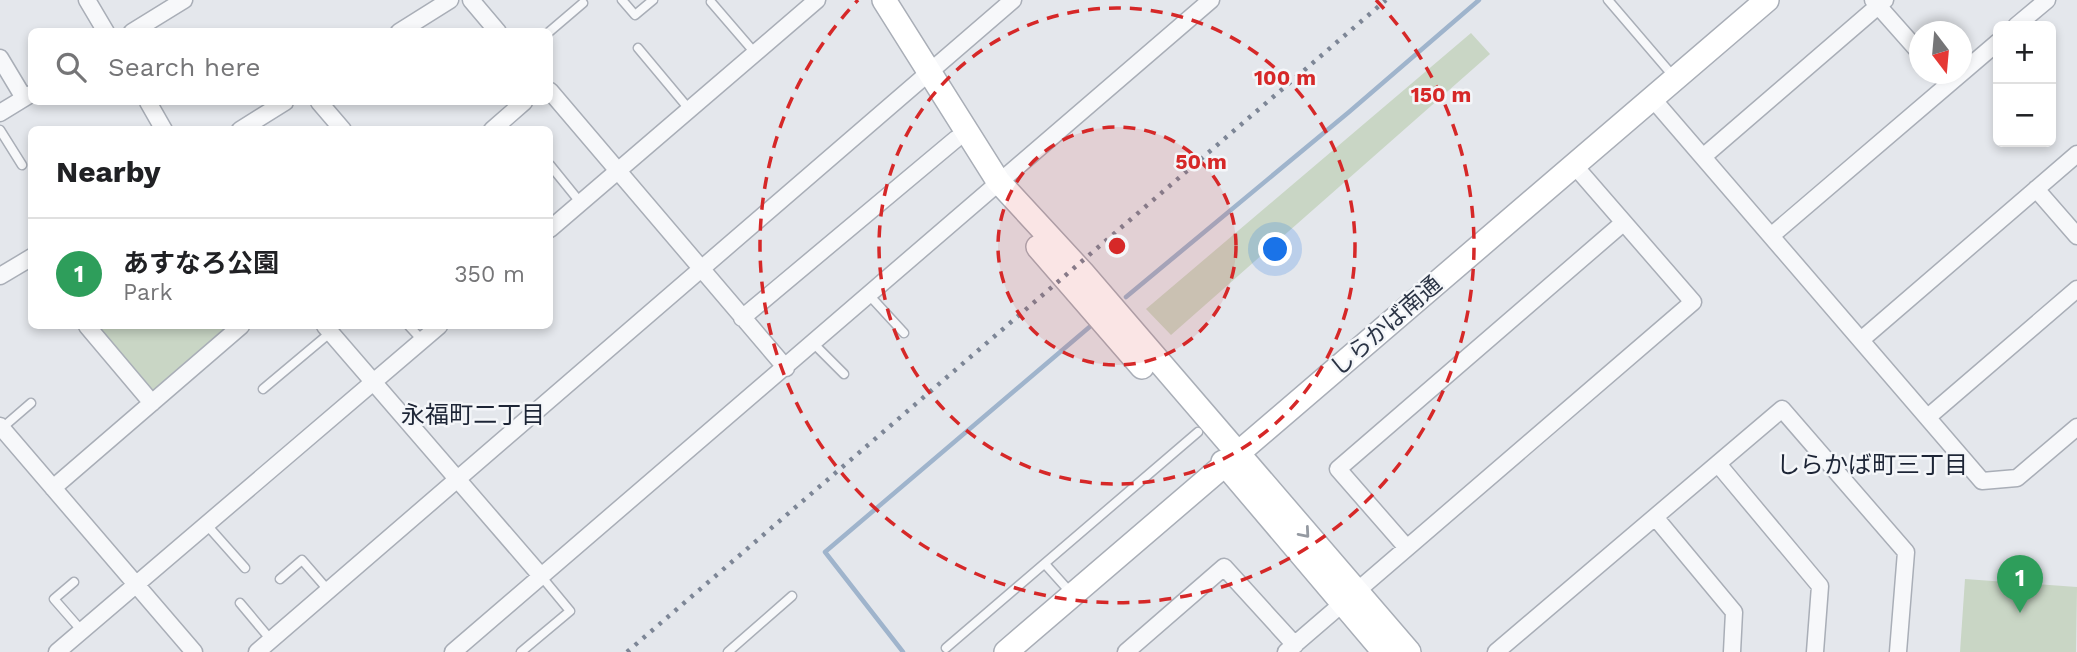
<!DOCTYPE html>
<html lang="en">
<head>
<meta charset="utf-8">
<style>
  body { margin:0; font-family:"Work Sans","Noto Sans JP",sans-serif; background:#f2f2f2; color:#202124 }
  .controls { position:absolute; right:21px; top:21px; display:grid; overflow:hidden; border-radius:10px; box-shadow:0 4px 10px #0003 }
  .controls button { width:63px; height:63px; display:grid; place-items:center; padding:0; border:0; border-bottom:2px solid #e0e0e0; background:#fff; color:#202124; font:35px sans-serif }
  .compass { position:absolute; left:1909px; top:21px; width:63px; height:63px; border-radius:50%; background:#fff; box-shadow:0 4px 10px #0003; rotate:164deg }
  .you { position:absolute; left:1276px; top:250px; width:24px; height:24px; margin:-18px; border:5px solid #fff; border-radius:50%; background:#1a73e8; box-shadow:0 0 0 10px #1a73e833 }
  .badge { display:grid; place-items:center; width:46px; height:46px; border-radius:50%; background:#0b8043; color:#fff; font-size:23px; font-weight:700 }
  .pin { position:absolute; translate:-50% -58px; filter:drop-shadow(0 2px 4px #0008) }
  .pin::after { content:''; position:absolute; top:37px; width:24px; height:21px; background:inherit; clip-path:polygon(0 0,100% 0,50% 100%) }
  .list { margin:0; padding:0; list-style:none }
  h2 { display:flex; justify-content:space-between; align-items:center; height:91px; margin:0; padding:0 28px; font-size:30px }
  h2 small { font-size:23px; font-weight:400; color:#757577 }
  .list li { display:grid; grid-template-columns:46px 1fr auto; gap:21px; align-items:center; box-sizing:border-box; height:112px; padding:0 28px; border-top:2px solid #e0e0e0 }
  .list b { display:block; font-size:26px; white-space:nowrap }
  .list p { margin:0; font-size:23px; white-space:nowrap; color:#757577 }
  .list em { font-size:23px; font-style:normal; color:#757577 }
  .icon { flex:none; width:38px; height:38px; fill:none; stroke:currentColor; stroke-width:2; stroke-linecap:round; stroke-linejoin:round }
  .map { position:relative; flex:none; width:2077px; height:652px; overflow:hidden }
  .search { position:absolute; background:#fff; box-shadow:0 4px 10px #0003; left:28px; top:28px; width:525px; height:77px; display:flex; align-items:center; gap:18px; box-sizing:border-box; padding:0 24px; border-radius:10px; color:#757577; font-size:26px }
  .panel { position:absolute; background:#fff; box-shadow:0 4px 10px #0003; left:28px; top:126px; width:525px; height:203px; border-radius:10px }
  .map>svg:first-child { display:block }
  .green { fill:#c9d6c5 }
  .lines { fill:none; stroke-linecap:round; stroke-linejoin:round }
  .stream { stroke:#9fb4cc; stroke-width:4.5 }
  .lane-casing { stroke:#a9aeb7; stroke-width:11 }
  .street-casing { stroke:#a9aeb7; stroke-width:19 }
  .secondary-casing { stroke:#a9aeb7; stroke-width:26 }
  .lane { stroke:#f7f8fa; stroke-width:8 }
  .street { stroke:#f7f8fa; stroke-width:16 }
  .secondary { stroke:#fff; stroke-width:23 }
  .rail { stroke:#7d8696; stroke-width:4.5; stroke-dasharray:3.5 7; stroke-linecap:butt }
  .oneway { stroke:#959aa2 }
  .ring { fill:none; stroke:#d62828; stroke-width:3.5; stroke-dasharray:12 9 }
  .labels { text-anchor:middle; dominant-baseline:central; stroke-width:5; stroke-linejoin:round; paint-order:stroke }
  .street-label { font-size:23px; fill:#2b3445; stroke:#f4f6f9 }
  .neighbourhood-label { font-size:24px; fill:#1d2536; stroke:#f4f6f9 }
  .centre { fill:#d62828; stroke:#f4f6f9; stroke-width:3.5 }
  .ring-label { font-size:21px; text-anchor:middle; font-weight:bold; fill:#d62828; stroke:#f4f6f9; stroke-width:5; stroke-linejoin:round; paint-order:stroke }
</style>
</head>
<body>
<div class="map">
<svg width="2077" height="652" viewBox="0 0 2077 652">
  <rect width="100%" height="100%" fill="#e4e7ec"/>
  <path class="green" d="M1471 33 1490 54 1171 335 1146 309Z
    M96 326H233L157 391 150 389Z
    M1965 579 2077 587 2076 652H1960Z"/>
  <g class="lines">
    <path class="stream" d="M1126 297 1349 112 1479 0
      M903 652 825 552 1093 324"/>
    <g class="lane-casing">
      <path id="lane" d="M622 0 635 15 653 0
        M1608 0 1674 77
        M711 2 755 53
        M549 32 583 3
        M638 48 689 109
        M0 130 22 165
        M550 165 580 202
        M869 295 904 333
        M409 326 422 340
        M814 344 844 374
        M263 389 331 332
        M2 428 31 403
        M206 524 245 568
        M1045 564 1071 593
        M280 579 302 560 328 590
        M74 582 54 599 82 631
        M240 603 271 640
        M946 648 1198 432
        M521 652 570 611 541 576
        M728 652 792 596"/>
    </g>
    <g class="street-casing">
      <path id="street" d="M87 0 106 32
        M471 0 498 32
        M1873 0 1920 53
        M2016 26 2047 0
        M132 32 184 0
        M399 32 450 0
        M0 58 24 98
        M550 91 786 368
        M1652 98 1982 481 2017 478 2077 427
        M148 102 164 130
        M319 102 343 130
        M0 113 31 94
        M240 130 285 102
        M492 130 524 102
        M1704 156 1885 0
        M2036 189 2077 236
        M550 229 817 0
        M1772 235 1998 42
        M0 276 32 257
        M742 318 956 139
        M87 326 152 403
        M325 326 541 576
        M1861 340 2077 154
        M1928 417 2077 289
        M0 426 194 652
        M1718 464 1820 586 1815 652
        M53 488 241 326
        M1655 517 1734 612 1732 652
        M1407 548 1338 469 1623 223
        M57 652 439 326
        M257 652 1013 0
        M453 652 1211 0
        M1126 652 1224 567 1295 645
        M1286 652 1693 302 1574 165
        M1496 652 1782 409 1906 552 1898 652"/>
    </g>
    <g class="secondary-casing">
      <path id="secondary" d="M884 0 998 181 1082 272 1409 652
        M1038 247 1142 367
        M1223 462 1384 652
        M1006 652 1767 0"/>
    </g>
    <use href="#lane" class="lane"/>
    <use href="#street" class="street"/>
    <use href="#secondary" class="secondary"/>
    <path class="rail" d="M627 652 1386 0"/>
  </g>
  <defs><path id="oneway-chevron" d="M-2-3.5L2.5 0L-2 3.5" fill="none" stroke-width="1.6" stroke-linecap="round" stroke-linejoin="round" transform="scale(1.75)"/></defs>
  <use class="oneway" href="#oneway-chevron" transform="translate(1305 533) rotate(49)"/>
  <circle cx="1117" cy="246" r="119" fill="#d62828" fill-opacity=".12"/>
  <g class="ring">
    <circle cx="1117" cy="246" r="119"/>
    <circle cx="1117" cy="246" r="238"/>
    <path d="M1376 0A357 357 0 1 1 858 0"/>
  </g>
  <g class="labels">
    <g class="street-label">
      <text transform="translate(1386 326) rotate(-41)">しらかば南通</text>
    </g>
    <g class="neighbourhood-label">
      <text x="473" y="415">永福町二丁目</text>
      <text x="1872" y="465">しらかば町三丁目</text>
    </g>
  </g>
  <circle cx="1117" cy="246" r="10" class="centre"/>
  <g class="ring-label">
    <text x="1285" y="85">100 m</text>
    <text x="1441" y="102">150 m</text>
    <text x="1201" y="169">50 m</text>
  </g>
</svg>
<div class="controls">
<button>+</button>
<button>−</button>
</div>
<svg class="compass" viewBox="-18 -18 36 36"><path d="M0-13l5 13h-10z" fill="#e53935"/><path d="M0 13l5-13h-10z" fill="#757577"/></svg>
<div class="you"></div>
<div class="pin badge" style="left:2020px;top:613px;background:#2e9e5b">1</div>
<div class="search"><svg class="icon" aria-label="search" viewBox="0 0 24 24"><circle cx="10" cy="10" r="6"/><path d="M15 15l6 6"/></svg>Search here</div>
<section class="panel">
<h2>Nearby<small></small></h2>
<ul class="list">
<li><span class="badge" style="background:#2e9e5b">1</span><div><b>あすなろ公園</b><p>Park</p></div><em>350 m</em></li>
</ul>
</section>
</div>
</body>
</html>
